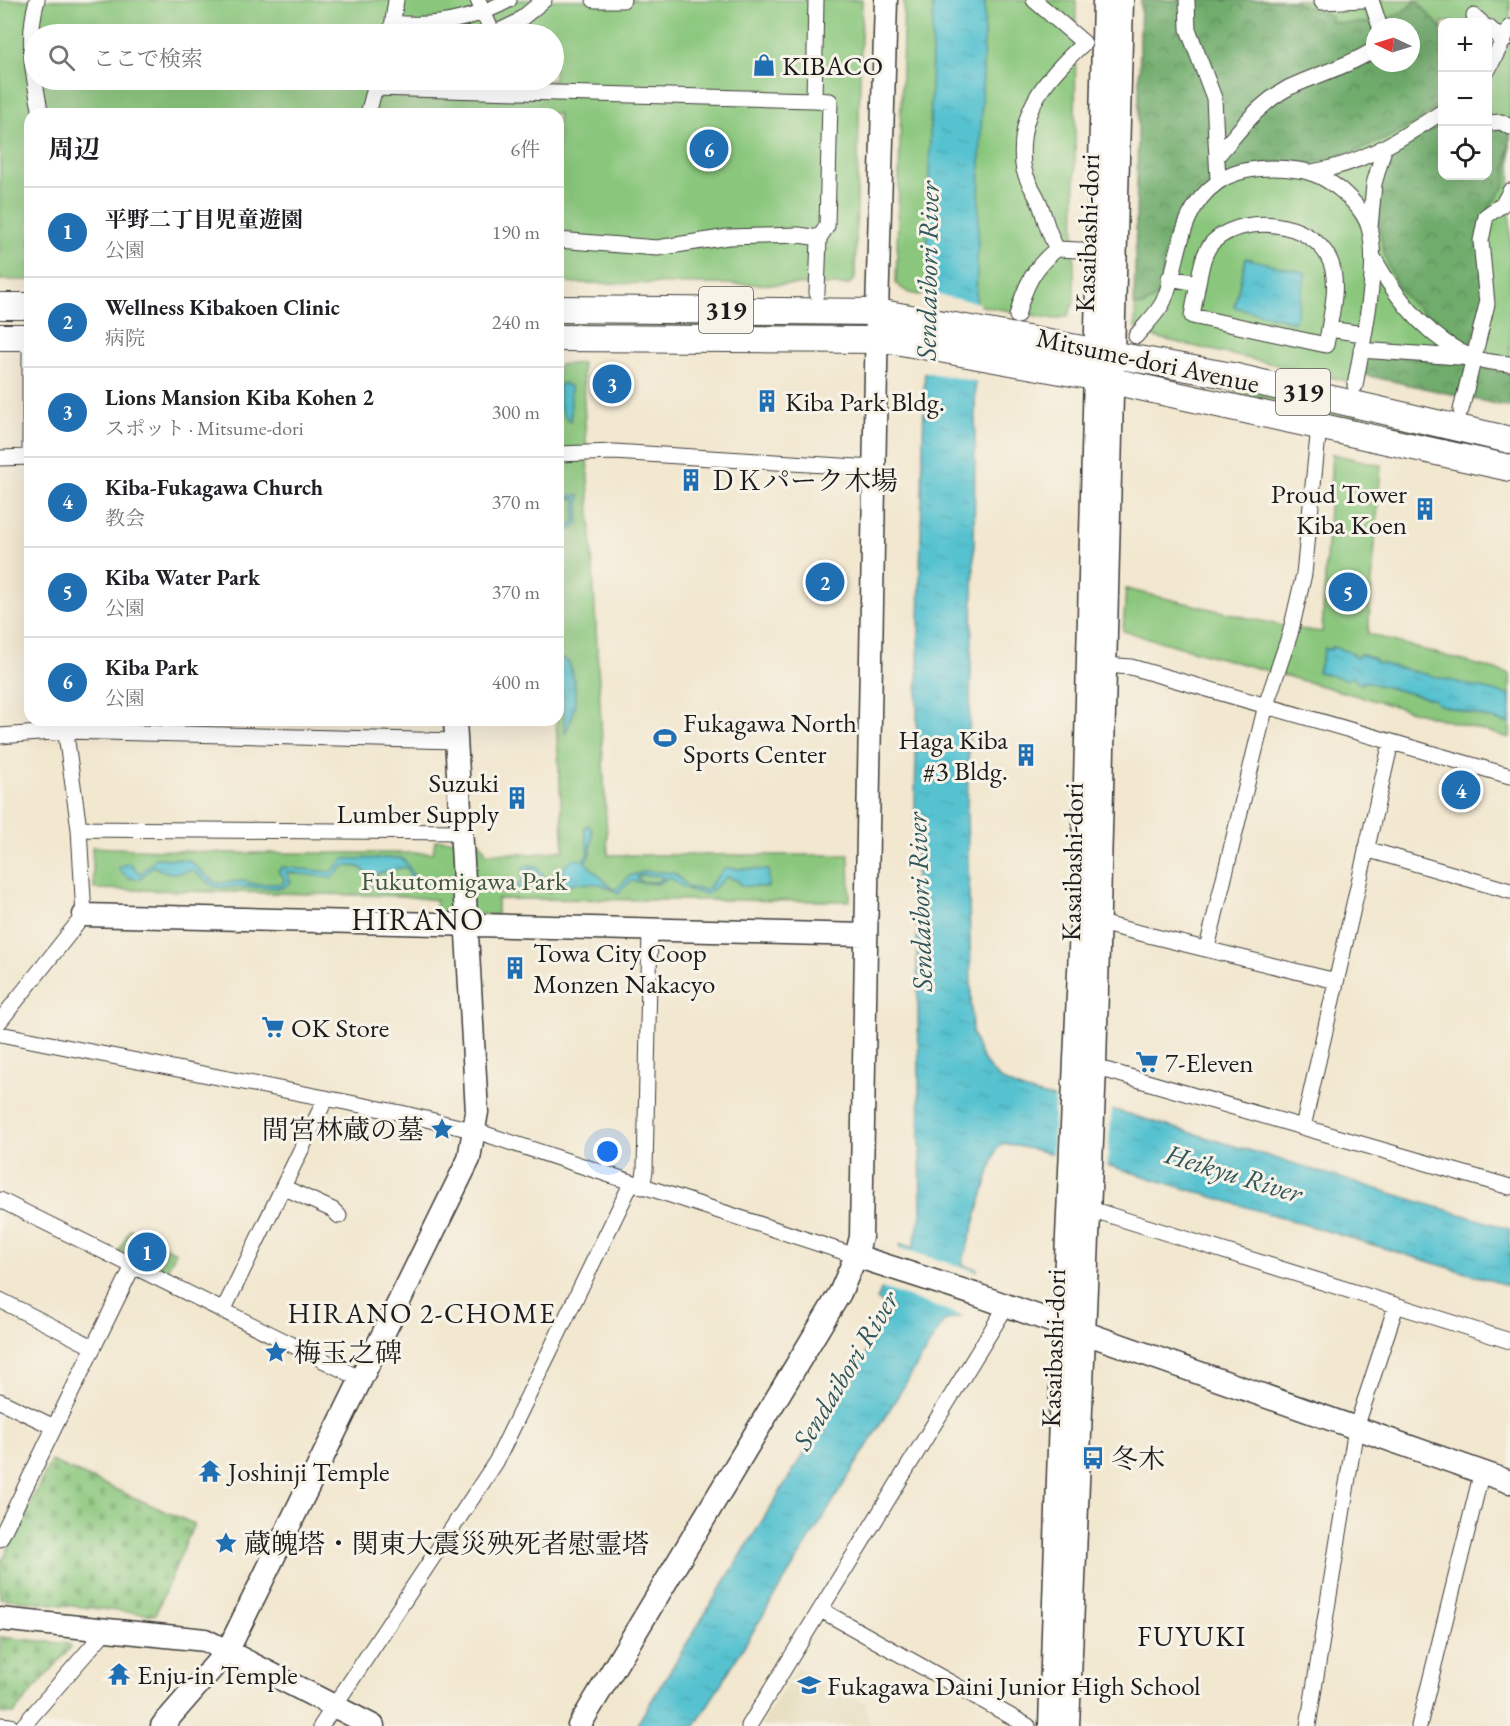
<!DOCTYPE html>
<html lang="ja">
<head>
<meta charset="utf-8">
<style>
  body { margin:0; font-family:"EB Garamond","Noto Serif JP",serif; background:#f2f2f2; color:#202124 }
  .controls { position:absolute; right:18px; top:18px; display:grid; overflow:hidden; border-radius:12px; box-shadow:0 6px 24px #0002 }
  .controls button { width:54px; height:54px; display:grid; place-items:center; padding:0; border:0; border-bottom:2px solid #e0e0e0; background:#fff; color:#202124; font:30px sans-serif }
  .compass { position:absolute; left:1366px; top:18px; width:54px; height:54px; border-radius:50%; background:#fff; box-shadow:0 6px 24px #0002; rotate:274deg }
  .you { position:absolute; left:608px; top:1152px; width:21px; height:21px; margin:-15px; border:4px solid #fff; border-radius:50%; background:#1a73e8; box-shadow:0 0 0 9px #1a73e833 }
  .badge { display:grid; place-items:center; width:39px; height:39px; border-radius:50%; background:#1f6fb2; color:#fff; font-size:20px; font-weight:700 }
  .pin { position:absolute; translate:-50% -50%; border:3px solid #fff; box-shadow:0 2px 6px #0006 }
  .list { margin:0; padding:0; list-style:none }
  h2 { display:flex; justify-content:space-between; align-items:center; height:78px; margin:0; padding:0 24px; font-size:26px }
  h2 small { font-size:20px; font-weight:400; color:#757577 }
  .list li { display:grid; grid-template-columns:39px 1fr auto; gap:18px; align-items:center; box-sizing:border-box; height:90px; padding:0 24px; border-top:2px solid #e0e0e0 }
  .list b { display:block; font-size:22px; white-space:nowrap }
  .list p { margin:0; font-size:20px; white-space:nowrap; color:#757577 }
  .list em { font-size:20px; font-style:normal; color:#757577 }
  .icon { flex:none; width:33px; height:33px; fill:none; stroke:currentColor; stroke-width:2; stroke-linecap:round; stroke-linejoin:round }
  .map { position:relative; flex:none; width:1510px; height:1726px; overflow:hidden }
  .search { position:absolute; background:#fff; box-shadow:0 6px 24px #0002; left:24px; top:24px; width:540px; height:66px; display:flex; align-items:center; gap:15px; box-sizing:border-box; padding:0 21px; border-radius:33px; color:#757577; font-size:22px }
  .panel { position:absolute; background:#fff; box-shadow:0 6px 24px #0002; left:24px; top:108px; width:540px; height:618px; border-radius:18px }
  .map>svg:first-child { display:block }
  .built { fill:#e5dbba }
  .green { fill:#8ac77d; stroke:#53724c; stroke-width:1.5; fill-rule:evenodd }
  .forest { fill:url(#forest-crowns); stroke:#466444; stroke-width:1.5; fill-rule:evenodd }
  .cemetery { fill:url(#cemetery-stones); stroke:#53724c; stroke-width:1.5 }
  .water { fill:url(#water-ripples); stroke:#396f76; stroke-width:1.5; fill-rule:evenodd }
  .pier { fill:#f2e7cf }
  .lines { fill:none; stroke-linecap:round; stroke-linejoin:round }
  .street-casing { stroke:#3c3a37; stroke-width:17 }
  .secondary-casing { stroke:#3c3a37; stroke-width:25 }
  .primary-casing { stroke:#3c3a37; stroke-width:28 }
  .street { stroke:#fff; stroke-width:15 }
  .secondary { stroke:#fff; stroke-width:22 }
  .primary { stroke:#fff; stroke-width:26 }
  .labels { text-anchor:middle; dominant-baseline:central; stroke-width:6; stroke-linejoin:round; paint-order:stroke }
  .shield { fill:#f7f3e8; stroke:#5e5c59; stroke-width:1.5 }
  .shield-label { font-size:26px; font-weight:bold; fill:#1c1c1c }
  .poi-label { font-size:27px; fill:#1c1c1c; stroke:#f7f3e8; text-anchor:start }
  .street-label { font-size:27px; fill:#1c1c1c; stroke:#f7f3e8 }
  .park-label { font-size:27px; fill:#42583e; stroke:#f7f3e8 }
  .water-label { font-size:28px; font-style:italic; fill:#30565b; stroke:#f7f3e8 }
  .neighbourhood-label { font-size:28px; letter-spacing:1.5px; fill:#1c1c1c; stroke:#f7f3e8 }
  .quarter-label { font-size:30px; letter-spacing:1.5px; fill:#1c1c1c; stroke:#f7f3e8 }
</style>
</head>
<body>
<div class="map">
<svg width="1510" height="1726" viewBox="0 0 1510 1726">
  <defs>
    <pattern id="forest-crowns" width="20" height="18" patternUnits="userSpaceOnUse" patternTransform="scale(1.5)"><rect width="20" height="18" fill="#6fac6c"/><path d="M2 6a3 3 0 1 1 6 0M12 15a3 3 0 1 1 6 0" fill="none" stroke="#5a8b58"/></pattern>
    <pattern id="cemetery-stones" width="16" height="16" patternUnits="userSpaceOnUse" patternTransform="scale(1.5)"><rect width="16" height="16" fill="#8ac77d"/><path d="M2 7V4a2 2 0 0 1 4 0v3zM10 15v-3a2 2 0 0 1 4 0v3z" fill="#76aa6b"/></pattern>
    <pattern id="water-ripples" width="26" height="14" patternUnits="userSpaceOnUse" patternTransform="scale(1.5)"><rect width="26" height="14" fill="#56c2d0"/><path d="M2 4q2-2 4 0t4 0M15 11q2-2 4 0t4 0" fill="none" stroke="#4aa6b2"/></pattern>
  </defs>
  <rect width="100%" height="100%" fill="#f7f3e8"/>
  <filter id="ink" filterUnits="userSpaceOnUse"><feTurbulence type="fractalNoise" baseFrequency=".0167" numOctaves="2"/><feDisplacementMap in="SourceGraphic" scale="12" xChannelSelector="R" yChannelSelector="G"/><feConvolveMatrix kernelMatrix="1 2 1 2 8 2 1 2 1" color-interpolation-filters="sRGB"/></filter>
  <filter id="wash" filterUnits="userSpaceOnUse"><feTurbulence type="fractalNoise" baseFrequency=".008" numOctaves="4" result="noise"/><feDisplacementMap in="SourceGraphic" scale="24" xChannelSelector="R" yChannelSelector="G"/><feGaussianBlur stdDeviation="1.35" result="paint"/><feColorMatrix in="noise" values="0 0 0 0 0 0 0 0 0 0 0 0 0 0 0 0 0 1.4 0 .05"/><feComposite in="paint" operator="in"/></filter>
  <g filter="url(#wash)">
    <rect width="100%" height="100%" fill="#f2e7cf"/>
    <path class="built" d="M797 1667 865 1703 871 1726H761Z"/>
    <path class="green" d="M0 0H862L855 279 848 285 558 283V114H30V280H0ZM34 34H554V80H34Z
      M904 0H1076L1074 302 1068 316 1055 319 909 293 896 284Z
      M1141 0H1510V407L1358 373 1356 383 1145 335 1135 327ZM1442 22H1488V176H1442ZM1375 27H1411V63H1375Z
      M558 322 842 325 841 328 558 326Z
      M582 363 608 855H849L850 901 497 899V915L436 913V900L403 896 94 889 92 847 231 853H433L435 840 476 839 483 846 486 853 533 854 564 850 556 720H558V365Z
      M1233 386 1480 445V448L1336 417 1232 391 1230 389Z
      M1332 454 1381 465 1368 634 1510 674V738L1123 631 1126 589 1291 628 1322 632Z
      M130 1229 176 1252 164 1276 118 1253Z"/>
    <path class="forest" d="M1141 0H1290L1331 16V22C1360 25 1395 25 1416 0L1442 29V99C1423 128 1343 160 1307 163 1297 164 1285 160 1275 162 1250 168 1225 180 1201 188 1171 213 1162 256 1161 293L1144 306 1134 305ZM1375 27H1411V63H1375Z
      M1442 125V176H1488V131L1498 127 1509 131 1510 135 1505 186 1490 206 1483 313 1470 344C1454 342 1436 326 1425 314 1419 308 1410 303 1405 296 1379 265 1367 190 1393 157 1405 142 1425 133 1442 125Z
      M1363 354 1462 363 1510 374V407L1360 374Z"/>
    <path class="cemetery" d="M51 1461 194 1524 155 1615 0 1598V1565Z
      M0 1637 69 1644 71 1647 13 1714 0 1713Z"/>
    <path class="water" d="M933 0H985L976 302 974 560 967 811 972 1031C978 1055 989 1076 1013 1086 1049 1101 1095 1103 1132 1115 1258 1153 1384 1191 1510 1229V1286L1110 1166 1003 1143 996 1150 962 1265 977 1269 963 1316 944 1321 695 1726H636L893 1308 877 1300 901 1244 913 1248 921 1214 915 801Z
      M1246 258 1306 273 1295 322 1234 307Z
      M563 383 571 387V421C559 415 558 399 559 386Z
      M580 495 578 524 571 530 561 524 559 526 558 541V520L572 526 575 521 576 498 562 499V508L558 511V496Z
      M1332 647 1354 653 1353 656 1357 658 1359 654 1375 659V662L1510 695V724L1437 704 1435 700 1363 681 1362 684 1357 682 1353 676 1347 680 1318 672 1325 648 1331 650Z
      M560 658 568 661C578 683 578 711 565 733Z
      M588 825 592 830 591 853 585 862 613 889 618 888 629 876 647 871 674 873 689 888 706 890 725 868 769 870 768 887 741 886 737 880 727 877 707 894C691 892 681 888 670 877L657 884 631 881 618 893 601 884 573 883 548 892 543 888 533 869 527 871 523 888 501 891 502 887 522 884 523 869 529 865 536 866 548 882 560 880 563 868 573 859 583 860 589 852 584 828ZM642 875 660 876 663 878 657 882H641L637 877Z
      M156 858 188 860 216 883 246 881 251 884H282L285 879 278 871 282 867 331 872 344 859 401 858C411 864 411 878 421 882L420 888 377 891C366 874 368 865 344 866L332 878 286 872 291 882 282 888 215 887 192 870C177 875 166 874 153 866L140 879 129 878 119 870 120 866 130 863 140 874ZM405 867 409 871 411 881 389 888 378 886 377 874Z"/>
    <path class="pier" d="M923 292 979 303 978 382 921 371Z
      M1055 1093 1112 1106 1107 1168 1052 1157Z
      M896 1247 979 1272 966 1317 881 1288Z"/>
  </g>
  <g filter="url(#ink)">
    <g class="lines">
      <g class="street-casing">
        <path id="street" d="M37 0C26 39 33 75 41 114
          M478 0 493 34
          M594 0H623
          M1187 0 1188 29 1214 98 1218 181
          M1371 0 1380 27
          M1322 2 1363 0
          M1474 16 1481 22
          M393 23C435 28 472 20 509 0
          M1488 27 1504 41
          M391 34 396 0
          M493 34 516 23 544 0
          M1488 70 1510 27
          M374 88 814 100
          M368 114 377 80
          M1488 123 1501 122 1510 127
          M1218 155C1239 131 1258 104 1288 88 1305 79 1368 59 1375 47
          M1312 172C1363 164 1400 139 1442 112
          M1370 228 1374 184 1384 149
          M558 240 657 248 728 237 799 235 819 238 827 226 830 101 814 100 816 0
          M1057 249 1079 250
          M1373 257C1396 298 1428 339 1473 358 1484 362 1499 363 1510 364
          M1169 278 1198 283 1192 316 1326 345 1329 329 1363 334
          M1198 283C1201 269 1203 251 1214 241 1247 211 1323 222 1333 270 1337 290 1332 310 1329 329
          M817 293 819 238
          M1017 316C1024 288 1034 266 1057 249 1049 235 1046 222 1041 207 1036 192 1025 181 1023 165 1017 110 1047 77 1084 43L1034 0
          M1136 336C1145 325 1159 312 1164 300 1181 258 1177 211 1218 182 1239 167 1273 166 1298 170 1315 172 1328 180 1342 191 1354 202 1367 215 1370 232 1379 272 1362 344 1355 386
          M30 340V460
          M1361 350 1472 358
          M1461 410 1487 304 1481 241 1486 216 1503 204 1510 191
          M558 454 614 452 874 468
          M0 458 30 457
          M1105 665 1131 667 1510 776
          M0 736 65 731 457 741
          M79 829 462 832
          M1366 849 1510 891
          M1099 923 1336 981
          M1207 948 1266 705 1290 634 1304 574 1319 426
          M0 1021 84 915 79 829 64 720
          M0 1034 401 1113 476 1131 856 1256
          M1095 1067 1510 1187
          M1303 1127 1391 742
          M283 1187 333 1210 339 1216
          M642 1187 645 1171 650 930
          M0 1200 361 1379
          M1087 1208 1510 1341
          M0 1300 93 1347
          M223 1311 326 1098
          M0 1401 54 1427
          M0 1539 133 1266
          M821 1610 1028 1726
          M0 1725 10 1726
          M23 1726 107 1629
          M321 1726 496 1462 631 1184
          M749 1726 1007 1305
          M1308 1726 1356 1428 1396 1306
          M1419 1726 1482 1471"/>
      </g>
      <g class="secondary-casing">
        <path id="secondary" d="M84 915 865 935
          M856 1256 974 1294 1510 1482
          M0 1619 205 1640 373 1726
          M162 1726 228 1650 469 1159 477 1112 455 720
          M579 1726 840 1293 856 1256 861 1237 877 312 886 0
          M1050 1726 1063 1325 1082 905 1104 0
          M1068 1726 1095 1067 1122 0"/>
      </g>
      <g class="primary-casing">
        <path id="primary" d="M0 306H30
          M558 309 877 312 1232 376 1510 440
          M0 337H30
          M558 338 890 340 1094 377 1510 468"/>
      </g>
      <use href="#street" class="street"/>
      <use href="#secondary" class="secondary"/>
      <use href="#primary" class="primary"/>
    </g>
  </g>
  <defs>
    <g id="shop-bare" transform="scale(1.8)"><path d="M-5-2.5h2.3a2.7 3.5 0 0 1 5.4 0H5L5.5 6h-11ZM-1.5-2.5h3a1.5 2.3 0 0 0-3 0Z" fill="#1f6fb2" stroke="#f7f3e8" stroke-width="2.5" paint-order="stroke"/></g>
    <g id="building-bare" transform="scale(1.8)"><path d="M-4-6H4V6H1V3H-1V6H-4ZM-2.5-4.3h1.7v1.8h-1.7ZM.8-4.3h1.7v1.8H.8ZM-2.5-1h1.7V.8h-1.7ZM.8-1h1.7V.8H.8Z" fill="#1f6fb2" stroke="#f7f3e8" stroke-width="2.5" paint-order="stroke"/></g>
    <g id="stadium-bare" transform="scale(1.8)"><path d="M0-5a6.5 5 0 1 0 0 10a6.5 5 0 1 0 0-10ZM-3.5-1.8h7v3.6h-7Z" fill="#1f6fb2" stroke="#f7f3e8" stroke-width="2.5" paint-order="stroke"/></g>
    <g id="supermarket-bare" transform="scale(1.8)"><path d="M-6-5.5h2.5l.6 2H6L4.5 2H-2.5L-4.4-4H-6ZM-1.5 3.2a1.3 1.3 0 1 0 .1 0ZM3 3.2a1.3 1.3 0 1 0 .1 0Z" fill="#1f6fb2" stroke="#f7f3e8" stroke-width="2.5" paint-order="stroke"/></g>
    <g id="sight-bare" transform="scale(1.8)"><path d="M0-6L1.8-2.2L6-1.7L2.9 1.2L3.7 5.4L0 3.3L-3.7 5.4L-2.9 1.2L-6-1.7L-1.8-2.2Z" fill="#1f6fb2" stroke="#f7f3e8" stroke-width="2.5" paint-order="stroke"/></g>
    <g id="bus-bare" transform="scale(1.8)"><path d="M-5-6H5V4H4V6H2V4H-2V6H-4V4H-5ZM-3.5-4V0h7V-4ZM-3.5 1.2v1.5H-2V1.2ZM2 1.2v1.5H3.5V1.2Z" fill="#1f6fb2" stroke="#f7f3e8" stroke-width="2.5" paint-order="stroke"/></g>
    <g id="temple-bare" transform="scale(1.8)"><path d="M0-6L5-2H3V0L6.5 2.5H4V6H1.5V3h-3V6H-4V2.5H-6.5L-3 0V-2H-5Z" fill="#1f6fb2" stroke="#f7f3e8" stroke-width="2.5" paint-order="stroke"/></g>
    <g id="school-bare" transform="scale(1.8)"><path d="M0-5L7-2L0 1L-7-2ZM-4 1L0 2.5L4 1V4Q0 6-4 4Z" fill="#1f6fb2" stroke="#f7f3e8" stroke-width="2.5" paint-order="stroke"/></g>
  </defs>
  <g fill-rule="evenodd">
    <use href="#shop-bare" x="764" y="65"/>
    <use href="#building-bare" x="767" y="401"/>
    <use href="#building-bare" x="691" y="480"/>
    <use href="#building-bare" x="1425" y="509"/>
    <use href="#stadium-bare" x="665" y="738"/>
    <use href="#building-bare" x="1026" y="755"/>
    <use href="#building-bare" x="517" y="798"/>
    <use href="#building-bare" x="515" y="968"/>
    <use href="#supermarket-bare" x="273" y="1027"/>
    <use href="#supermarket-bare" x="1147" y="1062"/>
    <use href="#sight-bare" x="442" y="1129"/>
    <use href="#sight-bare" x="276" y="1352"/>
    <use href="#bus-bare" x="1093" y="1458"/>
    <use href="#temple-bare" x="210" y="1471"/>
    <use href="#sight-bare" x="226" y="1543"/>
    <use href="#temple-bare" x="119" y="1674"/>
    <use href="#school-bare" x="809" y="1685"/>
  </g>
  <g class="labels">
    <g class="shield">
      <rect x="699" y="287" width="54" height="46" rx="4.5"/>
      <rect x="1276" y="369" width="54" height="46" rx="4.5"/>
    </g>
    <g class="shield-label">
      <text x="726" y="310">319</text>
      <text x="1303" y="392">319</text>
    </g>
    <g class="poi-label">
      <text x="782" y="65">KIBACO</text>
      <text x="785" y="401">Kiba Park Bldg.</text>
      <text x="709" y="480">ＤＫパーク木場</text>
      <text x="1407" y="493" text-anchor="end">Proud Tower<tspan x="1407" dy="31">Kiba Koen</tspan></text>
      <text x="683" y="722">Fukagawa North<tspan x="683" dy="31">Sports Center</tspan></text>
      <text x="1008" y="739" text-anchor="end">Haga Kiba<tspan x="1008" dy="31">#3 Bldg.</tspan></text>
      <text x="499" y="782" text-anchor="end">Suzuki<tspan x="499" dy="31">Lumber Supply</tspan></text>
      <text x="533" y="952">Towa City Coop<tspan x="533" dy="31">Monzen Nakacyo</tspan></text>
      <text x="291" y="1027">OK Store</text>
      <text x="1165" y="1062">7-Eleven</text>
      <text x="424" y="1129" text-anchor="end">間宮林蔵の墓</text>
      <text x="294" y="1352">梅玉之碑</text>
      <text x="1111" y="1458">冬木</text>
      <text x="228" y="1471">Joshinji Temple</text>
      <text x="244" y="1543">蔵魄塔・関東大震災殃死者慰霊塔</text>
      <text x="137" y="1674">Enju-in Temple</text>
      <text x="827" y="1685">Fukagawa Daini Junior High School</text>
    </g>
    <g class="street-label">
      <text transform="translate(1087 233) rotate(-88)">Kasaibashi-dori</text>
      <text transform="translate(1148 360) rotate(12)">Mitsume-dori Avenue</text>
      <text transform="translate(1072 862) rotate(-89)">Kasaibashi-dori</text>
      <text transform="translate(1053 1348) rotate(-88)">Kasaibashi-dori</text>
    </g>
    <g class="park-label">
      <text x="464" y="880">Fukutomigawa Park</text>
    </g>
    <g class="water-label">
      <text transform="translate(927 271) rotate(-89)">Sendaibori River</text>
      <text transform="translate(919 902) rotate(-92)">Sendaibori River</text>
      <text transform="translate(1234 1173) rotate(17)">Heikyu River</text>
      <text transform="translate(845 1370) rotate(-59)">Sendaibori River</text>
    </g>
    <g class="neighbourhood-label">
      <text x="422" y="1313">HIRANO 2-CHOME</text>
      <text x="1192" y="1636">FUYUKI</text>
    </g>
    <g class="quarter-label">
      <text x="418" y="919">HIRANO</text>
    </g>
  </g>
</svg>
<div class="controls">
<button>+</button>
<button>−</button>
<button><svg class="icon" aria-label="locate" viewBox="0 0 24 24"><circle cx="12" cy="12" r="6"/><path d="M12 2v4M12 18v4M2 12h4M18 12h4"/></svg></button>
</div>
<svg class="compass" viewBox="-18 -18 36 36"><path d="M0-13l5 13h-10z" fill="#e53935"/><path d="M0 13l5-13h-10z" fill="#757577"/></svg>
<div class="you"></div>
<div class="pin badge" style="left:147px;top:1252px">1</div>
<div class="pin badge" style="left:825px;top:582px">2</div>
<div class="pin badge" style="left:612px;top:384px">3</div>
<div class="pin badge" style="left:1461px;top:790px">4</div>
<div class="pin badge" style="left:1348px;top:592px">5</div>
<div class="pin badge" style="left:709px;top:149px">6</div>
<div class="search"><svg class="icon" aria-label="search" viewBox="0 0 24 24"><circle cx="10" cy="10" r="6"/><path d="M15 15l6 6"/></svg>ここで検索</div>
<section class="panel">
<h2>周辺<small>6件</small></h2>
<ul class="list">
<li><span class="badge">1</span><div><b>平野二丁目児童遊園</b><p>公園</p></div><em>190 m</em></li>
<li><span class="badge">2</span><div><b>Wellness Kibakoen Clinic</b><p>病院</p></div><em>240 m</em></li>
<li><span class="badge">3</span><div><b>Lions Mansion Kiba Kohen 2</b><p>スポット · Mitsume-dori</p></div><em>300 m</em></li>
<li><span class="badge">4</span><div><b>Kiba-Fukagawa Church</b><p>教会</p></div><em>370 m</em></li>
<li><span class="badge">5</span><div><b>Kiba Water Park</b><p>公園</p></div><em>370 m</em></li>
<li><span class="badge">6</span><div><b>Kiba Park</b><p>公園</p></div><em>400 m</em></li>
</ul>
</section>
</div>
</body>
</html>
